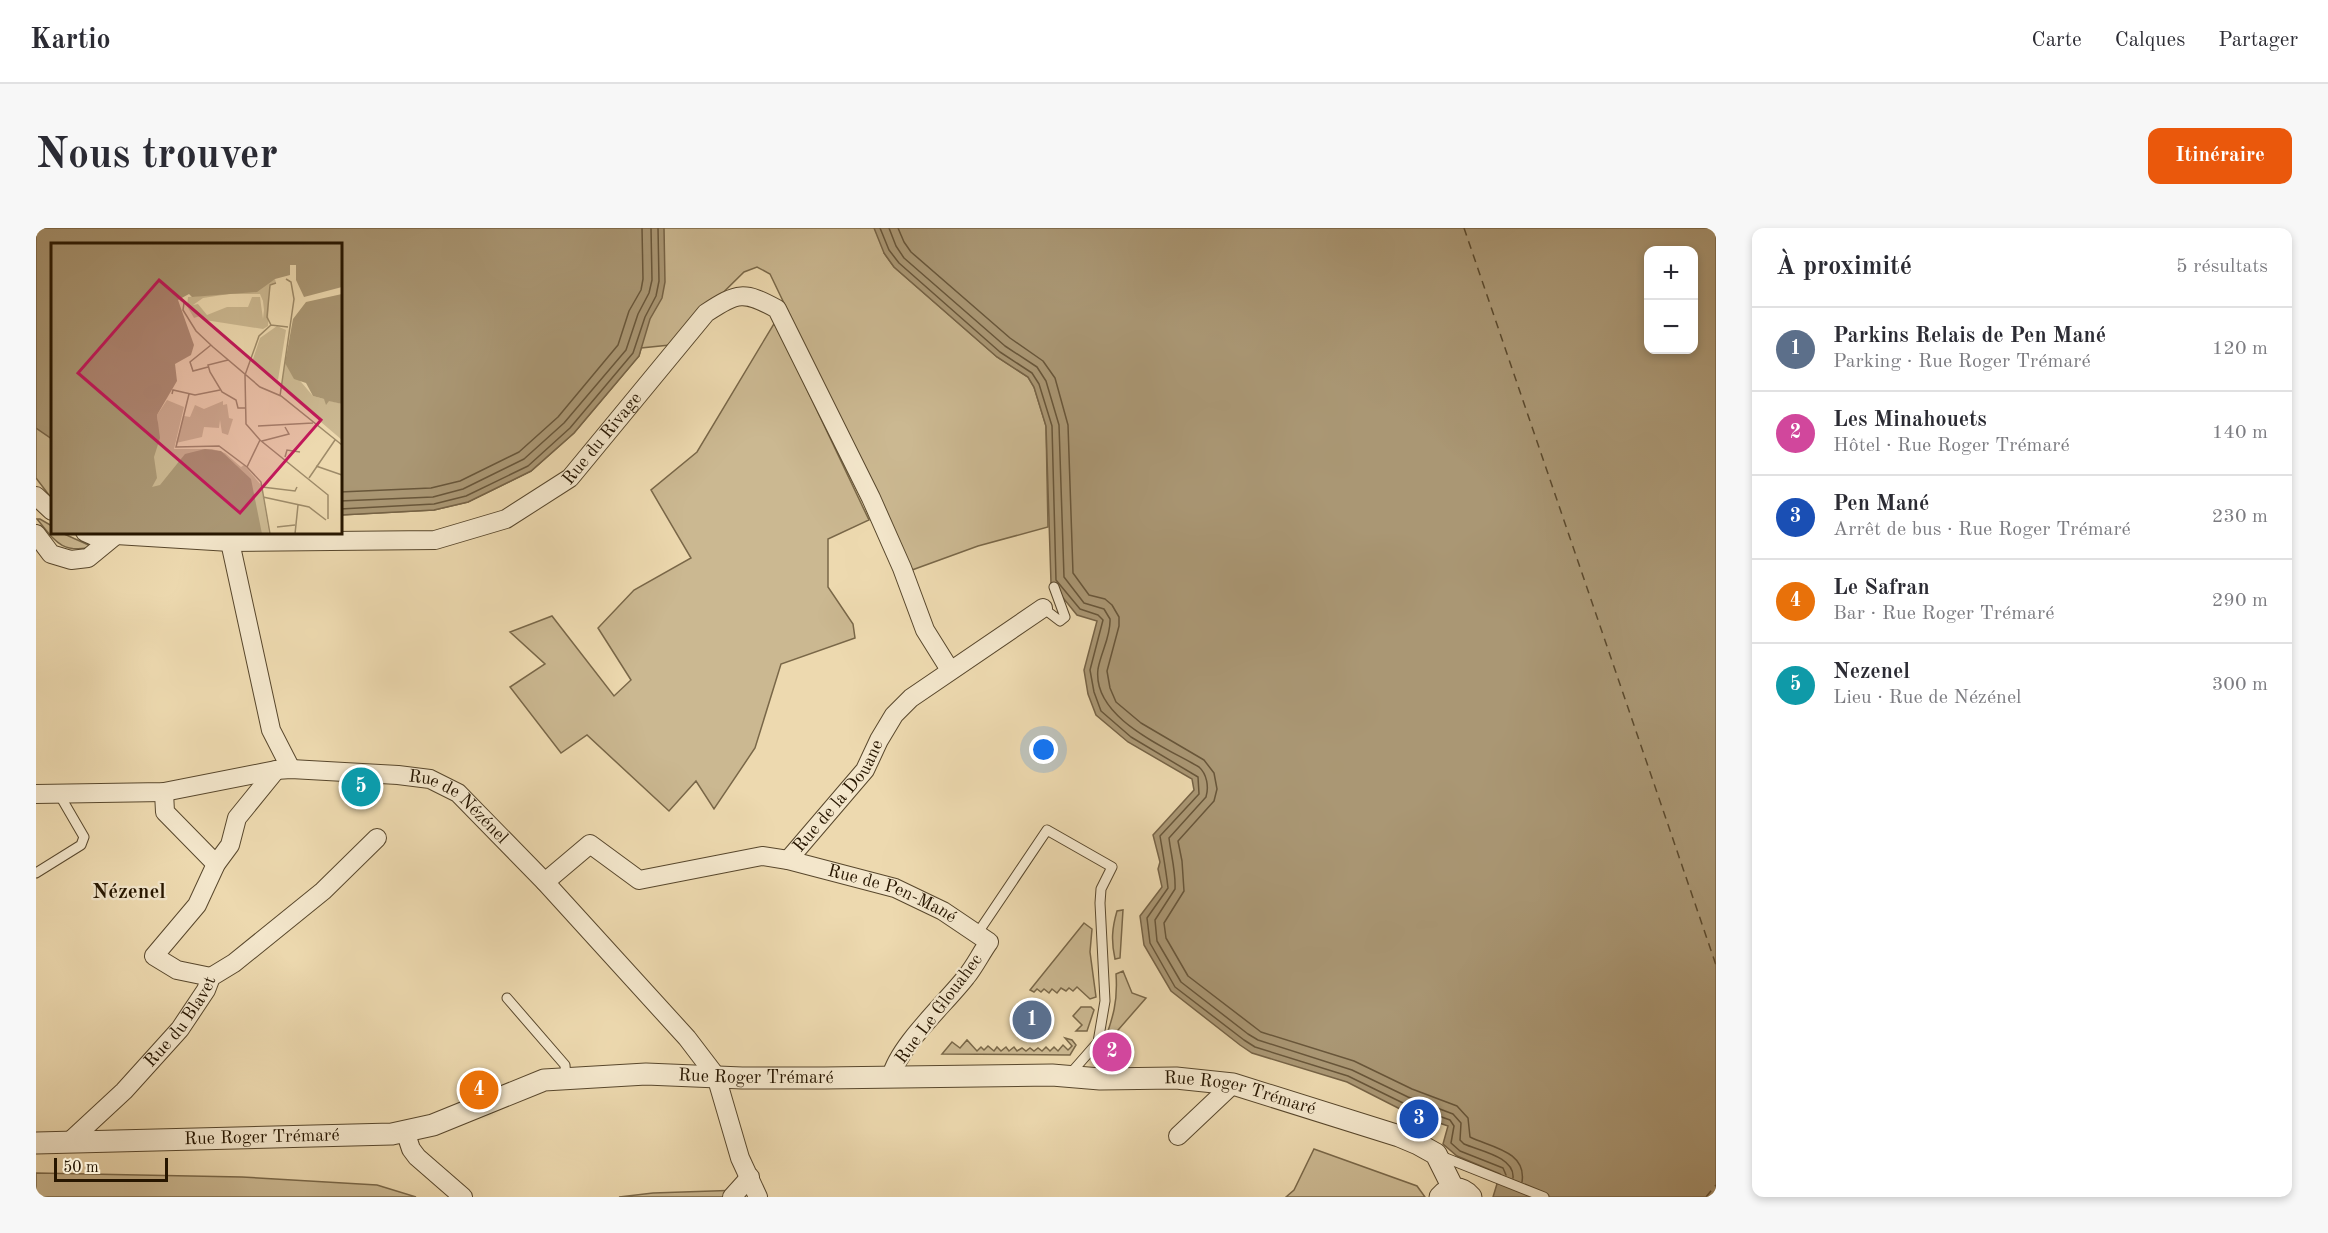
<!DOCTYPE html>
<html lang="fr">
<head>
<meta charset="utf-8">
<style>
  body { margin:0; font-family:"Old Standard TT",serif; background:#f7f7f7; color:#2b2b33 }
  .controls { position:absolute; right:18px; top:18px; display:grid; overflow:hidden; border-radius:12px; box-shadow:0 3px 9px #0003 }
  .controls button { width:54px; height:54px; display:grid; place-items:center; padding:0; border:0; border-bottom:2px solid #e1e1e2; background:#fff; color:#2b2b33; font:30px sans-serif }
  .scale { position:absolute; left:18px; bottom:15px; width:114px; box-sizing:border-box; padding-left:6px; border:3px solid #271600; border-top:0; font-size:16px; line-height:21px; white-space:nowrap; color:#271600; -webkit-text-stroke:4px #f3e6cb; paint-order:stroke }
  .you { position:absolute; left:1008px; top:522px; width:21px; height:21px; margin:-15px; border:4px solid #fff; border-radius:50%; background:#1a73e8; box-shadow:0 0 0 9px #1a73e833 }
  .badge { display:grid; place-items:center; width:39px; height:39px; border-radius:50%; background:#ea580c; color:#fff; font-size:20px; font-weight:700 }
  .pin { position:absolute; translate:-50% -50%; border:3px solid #fff; box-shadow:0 2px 6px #0006 }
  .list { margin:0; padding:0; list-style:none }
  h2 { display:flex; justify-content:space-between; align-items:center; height:78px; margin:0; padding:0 24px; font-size:26px }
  h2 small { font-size:20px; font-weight:400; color:#7c7c81 }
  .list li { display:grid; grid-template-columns:39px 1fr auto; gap:18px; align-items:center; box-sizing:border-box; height:84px; padding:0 24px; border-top:2px solid #e1e1e2 }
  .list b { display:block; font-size:22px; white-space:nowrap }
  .list p { margin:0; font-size:20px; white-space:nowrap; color:#7c7c81 }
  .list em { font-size:20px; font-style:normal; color:#7c7c81 }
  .map { position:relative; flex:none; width:1680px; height:969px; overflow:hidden; border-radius:12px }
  header { display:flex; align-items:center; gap:36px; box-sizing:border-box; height:84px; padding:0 30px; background:#fff; border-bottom:2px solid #e1e1e2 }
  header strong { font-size:28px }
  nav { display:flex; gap:33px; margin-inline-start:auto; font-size:21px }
  .intro { display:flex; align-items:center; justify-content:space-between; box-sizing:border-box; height:144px; padding:0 36px }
  h1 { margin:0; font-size:42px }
  .button { padding:15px 27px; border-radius:12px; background:#ea580c; color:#fff; font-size:21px; font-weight:700 }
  main { display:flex; gap:36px; padding:0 36px }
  aside { flex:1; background:#fff; border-radius:12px; box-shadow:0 3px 9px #0003 }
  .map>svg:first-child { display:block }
  .green { fill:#cbb891; stroke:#796748; stroke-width:1.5 }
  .water { fill:#aa9774; stroke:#766346; stroke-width:1.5; fill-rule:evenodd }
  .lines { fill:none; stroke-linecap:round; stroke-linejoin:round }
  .shore { stroke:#68563a; stroke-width:1.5 }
  .ferry { stroke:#5b4a2e; stroke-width:1.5; stroke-dasharray:8 6; stroke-linecap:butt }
  .service-casing { stroke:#58472c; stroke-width:11 }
  .minor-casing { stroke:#58472c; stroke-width:20 }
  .tertiary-casing { stroke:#58472c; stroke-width:23 }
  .service { stroke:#f3e6cb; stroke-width:9 }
  .minor { stroke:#f3e6cb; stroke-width:18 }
  .tertiary { stroke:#f3e6cb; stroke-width:21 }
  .labels { text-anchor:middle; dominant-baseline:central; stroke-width:4.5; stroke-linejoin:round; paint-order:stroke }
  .street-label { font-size:18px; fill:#271600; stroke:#f3e6cb }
  .quarter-label { font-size:21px; font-weight:bold; fill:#271600; stroke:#f3e6cb }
  .inset-river { fill:none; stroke:#aa9774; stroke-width:3 }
  .inset-road { fill:none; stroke:#9e8b69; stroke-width:1.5 }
  .view { fill:#c2185b; fill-opacity:0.15; stroke:#c2185b; stroke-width:3 }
  .inset-edge { fill:none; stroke:#271600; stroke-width:3 }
</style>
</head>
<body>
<header>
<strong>Kartio</strong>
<nav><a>Carte</a><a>Calques</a><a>Partager</a></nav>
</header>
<div class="intro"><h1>Nous trouver</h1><a class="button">Itinéraire</a></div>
<main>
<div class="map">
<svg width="1680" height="969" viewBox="0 0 1680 969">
  <rect width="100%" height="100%" fill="#edd9af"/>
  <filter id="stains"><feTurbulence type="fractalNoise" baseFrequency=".00333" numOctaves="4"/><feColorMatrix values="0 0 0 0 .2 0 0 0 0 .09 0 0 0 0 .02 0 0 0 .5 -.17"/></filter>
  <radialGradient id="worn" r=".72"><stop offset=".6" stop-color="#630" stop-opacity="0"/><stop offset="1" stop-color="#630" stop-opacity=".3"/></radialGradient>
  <path class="green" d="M0 0H888L848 25 858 39 961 129 992 149 998 159 1010 198 1012 299 942 318 876 342 734 46 721 39 708 44 634 117 605 120 603 128 538 205 495 243 432 274 398 282 305 287 304 16H16V271L0 250Z
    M739 94 833 292 792 311V359L817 396 819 410 745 436 719 520 678 581 660 553 633 583 551 507 525 525 474 459 509 436 474 404 516 388 578 468 595 452 562 400 598 362 655 330 615 262 661 224Z
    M1 291H4L16 298V304L26 305 57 319C25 326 19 313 1 291Z
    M1087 682 1084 730 1079 731C1075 713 1076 700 1081 683Z
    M1048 695 1056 701 1054 724 1060 769 1054 771 1041 759 1037 763 1033 760 1030 763 1025 760 1021 765 1016 761 1013 765 1008 761 1005 764 1001 761 998 764 994 762Z
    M1087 743 1096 765 1110 770 1069 817 1068 815C1077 789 1082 774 1080 746Z
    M1045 779H1055L1058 782 1051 803H1040L1046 797 1037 788Z
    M1029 810 1036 812 1040 817 1034 827 906 826 916 814 924 820 931 812 941 823 945 819 948 822 952 818 958 823 961 819 965 823 970 819 973 823 978 819 981 823 986 820 990 823 994 820 998 823 1002 820 1006 823 1010 819 1014 823 1018 819 1022 823 1027 817 1032 822 1036 818Z
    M1278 921 1381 958 1389 969H1250L1258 962Z
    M0 945 206 949 341 957 380 969H0Z
    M706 962 709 969H583L617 965Z"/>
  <path class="water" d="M0 0H628L629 54 626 70 614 91 603 128 538 205 495 243 432 274 398 282 305 287 304 16H16V211L0 200Z
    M838 0H1680V969H1457L1464 946 1421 928 1407 916 1412 898 1366 882 1311 854 1216 825 1204 817 1135 763 1108 717 1104 688 1126 659 1122 641 1124 634 1117 607 1158 562 1156 551 1092 514 1060 487 1052 466 1048 442 1061 393 1041 387 1015 355 1010 198 998 159 992 149 961 129 858 39 848 25ZM1612 22H1658V122H1612Z"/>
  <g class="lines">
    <path class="shore" d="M844 0 853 22 863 35 964 124 996 145 1003 156 1016 198 1020 352 1044 381 1062 387 1067 392 1054 442 1058 464 1065 483 1095 509 1162 549 1163 566 1124 608C1127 626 1130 642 1132 660L1111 690 1114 715 1139 759 1208 812 1219 819 1312 848 1369 876 1414 892 1418 898 1415 915 1424 923 1467 940 1470 947
      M853 0 860 18 868 30 969 118 1001 139 1010 153 1023 197 1028 349 1048 375 1068 381 1074 391C1075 408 1065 424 1062 441 1056 490 1129 519 1163 539 1171 546 1173 559 1170 569L1133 610C1135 627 1140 644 1139 661L1119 692 1121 713 1145 754 1212 806 1222 812 1316 842 1372 869 1417 886 1425 895 1424 912 1428 916C1444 923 1479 929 1477 950
      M862 0 868 14 875 24 974 110 1007 133 1019 150 1032 197 1037 345 1053 367 1069 371 1076 377 1083 389V398L1071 443 1074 460 1080 474 1105 495 1168 532 1178 545 1181 561 1178 573 1142 613 1146 633 1148 663 1128 695 1130 710 1152 748 1225 804 1318 833 1376 861 1421 878 1432 890 1434 909C1454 919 1491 923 1486 954
      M304 264 395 260 424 253 483 224 522 189 582 117 593 83 605 62 607 51 606 0
      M304 273 397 269 427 261 488 231 528 195 590 122 602 86 613 65 616 52 615 0
      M304 281 398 276 430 268 492 238 534 200 597 125 609 89 620 68 623 53 622 0"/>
    <path class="ferry" d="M1428 0 1680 737
      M1670 969 1680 957"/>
    <g class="service-casing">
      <path id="service" d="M1007 380 1024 393 1029 389 1018 359
        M0 645 45 617 48 609 23 566
        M941 706 1011 602 1076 639 1065 661 1064 675 1069 773 1062 814 1034 846
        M471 770 529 837 530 851
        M1405 928 1508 969"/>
    </g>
    <g class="minor-casing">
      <g id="minor">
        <path d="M0 268 16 283"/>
        <path id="s1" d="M49 304 58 308 80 307 194 314 399 312 470 291 534 250 670 85C702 64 708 63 741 81L835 270 866 340 889 402 914 442"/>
        <path d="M0 306 15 326 35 332 52 330 80 307"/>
        <path d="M194 314 235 502 255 541"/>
        <path d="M128 564 129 584 180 636"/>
        <path id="s2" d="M0 566 128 564 240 542 255 541 362 547 394 551 422 565 509 654 651 810 680 848 704 930 722 969"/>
        <path id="s3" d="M752 632 829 542 843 512 858 487 875 470 1007 380"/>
        <path id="s4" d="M509 654 554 616 603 652 726 628 752 632 859 660 907 683 953 714C945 725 939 738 930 749 909 776 863 817 855 849"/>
        <path d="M175 749 141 742 118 728 161 677 180 636 194 617 201 590 240 542"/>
        <path d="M369 903 375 921 381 929 427 969"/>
        <path d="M1142 908 1197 856"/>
        <path id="s5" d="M33 914 88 863 144 801 170 762 175 749 198 735 287 663 341 610"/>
        <path d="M696 969 714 949"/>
      </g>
    </g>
    <g class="tertiary-casing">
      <g id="tertiary">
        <path id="s6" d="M0 915 356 906 397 897 508 852 610 846 706 850H788L1016 847 1064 851 1140 850 1197 856 1363 908 1382 916 1400 926 1417 960"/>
        <path d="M1404 969C1413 958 1426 958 1435 969"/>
      </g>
    </g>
    <use href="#service" class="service"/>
    <use href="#minor" class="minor"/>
    <use href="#tertiary" class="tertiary"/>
  </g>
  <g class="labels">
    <g class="street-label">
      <text stroke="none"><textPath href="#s1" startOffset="552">Rue du Rivage</textPath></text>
      <text stroke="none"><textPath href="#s3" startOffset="82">Rue de la Douane</textPath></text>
      <text stroke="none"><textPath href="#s2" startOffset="435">Rue de Nézénel</textPath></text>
      <text stroke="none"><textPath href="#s4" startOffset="381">Rue de Pen-Mané</textPath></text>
      <text transform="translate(903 781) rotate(-53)">Rue Le Glouahec</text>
      <text stroke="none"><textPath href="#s5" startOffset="165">Rue du Blavet</textPath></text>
      <text stroke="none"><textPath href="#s6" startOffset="730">Rue Roger Trémaré</textPath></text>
      <text stroke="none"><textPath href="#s6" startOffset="1216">Rue Roger Trémaré</textPath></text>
      <text stroke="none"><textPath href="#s6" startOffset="226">Rue Roger Trémaré</textPath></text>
    </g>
    <g class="quarter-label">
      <text x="93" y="664">Nézenel</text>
    </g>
  </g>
  <g transform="translate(15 15)">
    <rect width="291" height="291" fill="#edd9af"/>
    <path d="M224 36 225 40 218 42 217 83 212 86 154 77 149 73 143 75 136 63 137 54 196 49ZM178 51H209L212 58 213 67 212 76 209 54H201L197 64H176L156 72 147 61 142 62 152 55ZM226 83 235 87 227 137 201 119 209 95ZM234 120 262 153 291 161V197L236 150 231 141ZM116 157 133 164 123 206H161L174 210 190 224 193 222 210 242 218 291H109L85 231 107 178 106 172ZM172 158V162L176 161 178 175 182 176 177 192 171 190 169 177 168 185 153 184 151 194 125 200 133 173 139 174 144 162 153 166Z" fill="#cbb891" fill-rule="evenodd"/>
    <path d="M0 0H291V44L253 54 245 37V22H239V32L224 36 206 49 141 54 138 51 127 57 143 102 140 112 124 121 126 138 106 172 109 195 103 214 106 235 101 244 109 242 134 211 154 206 170 208 200 236 211 291H0ZM291 51V161L278 158 275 162 273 156 262 153 255 140 243 136 234 120 242 76 255 59Z" fill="#aa9774"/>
    <path class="inset-river" d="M109 0 111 12 132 36M0 124 53 38 69 0M35 291 28 230 32 198 93 48 107 38 125 34 137 41 113 12 111 0"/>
    <path class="inset-road" d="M133 60 132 67 145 88 162 104 209 144 230 153 291 202M220 82 216 74 219 42 225 40M237 84 220 82 208 93 194 132 195 181 209 197 277 252V276M177 117 157 122 159 129 171 149 185 157 187 165H194M157 124 142 128 139 119 160 102M121 151 122 147 144 152 169 147M138 151 125 204 168 203 196 224 210 239 219 291M229 153 243 56 240 39 235 36M207 183 262 180M211 198 238 191 234 184M234 214 236 207 249 209M265 223 291 232M196 224 209 197M258 235 284 197M211 244 244 248 246 244M212 254 258 264 275 277M226 284 244 282M244 291 247 262"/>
    <path class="view" d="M108 37 270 177 189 270 27 130Z"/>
    <rect width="291" height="291" class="inset-edge"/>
  </g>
  <rect width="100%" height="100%" filter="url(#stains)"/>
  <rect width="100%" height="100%" fill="url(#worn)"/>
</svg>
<div class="controls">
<button>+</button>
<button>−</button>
</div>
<div class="scale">50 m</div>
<div class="you"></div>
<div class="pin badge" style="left:996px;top:792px;background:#5c6f8a">1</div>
<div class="pin badge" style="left:1076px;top:824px;background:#d1479c">2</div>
<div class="pin badge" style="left:1383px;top:891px;background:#1a4fb4">3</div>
<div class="pin badge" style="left:443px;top:862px;background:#e8710a">4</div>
<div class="pin badge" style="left:325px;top:559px;background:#0f9aa8">5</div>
</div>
<aside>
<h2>À proximité<small>5 résultats</small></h2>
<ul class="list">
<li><span class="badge" style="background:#5c6f8a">1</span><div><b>Parkins Relais de Pen Mané</b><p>Parking · Rue Roger Trémaré</p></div><em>120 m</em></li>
<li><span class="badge" style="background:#d1479c">2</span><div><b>Les Minahouets</b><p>Hôtel · Rue Roger Trémaré</p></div><em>140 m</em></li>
<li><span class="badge" style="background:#1a4fb4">3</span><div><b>Pen Mané</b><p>Arrêt de bus · Rue Roger Trémaré</p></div><em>230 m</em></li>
<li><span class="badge" style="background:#e8710a">4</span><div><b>Le Safran</b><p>Bar · Rue Roger Trémaré</p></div><em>290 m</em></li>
<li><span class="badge" style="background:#0f9aa8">5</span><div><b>Nezenel</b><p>Lieu · Rue de Nézénel</p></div><em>300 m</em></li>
</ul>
</aside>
</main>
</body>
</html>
